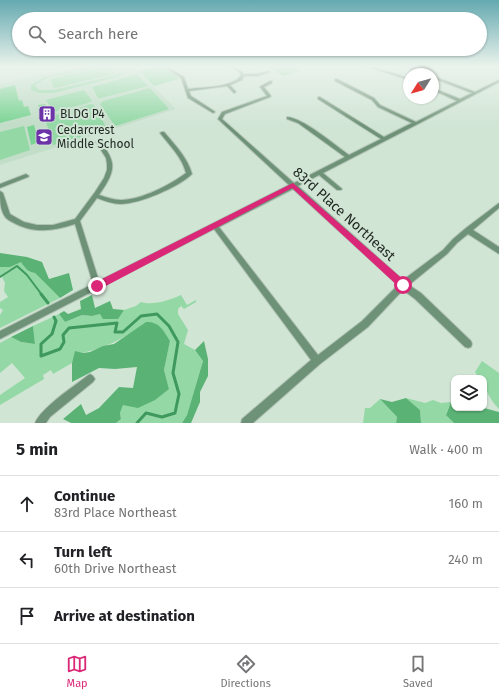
<!DOCTYPE html>
<html lang="en">
<head>
<meta charset="utf-8">
<style>
  body { margin:0; font-family:"Fira Sans",sans-serif; background:#f6f6f6; color:#202124 }
  .controls { position:absolute; right:12px; bottom:12px; display:grid; overflow:hidden; border-radius:8px; box-shadow:0 1px 3px #0004 }
  .controls button { width:36px; height:36px; display:grid; place-items:center; padding:0; border:0; border-bottom:1px solid #e0e0e0; background:#fff; color:#202124; font:20px sans-serif }
  .compass { position:absolute; left:403px; top:68px; width:36px; height:36px; border-radius:50%; background:#fff; box-shadow:0 1px 3px #0004; rotate:233deg }
  .stop { position:absolute; width:12px; height:12px; margin:-9px; border:3px solid #db2777; border-radius:50%; background:#fff }
  .stop.end { background:#db2777; border-color:#fff; box-shadow:0 1px 4px #0008 }
  .list { margin:0; padding:0; list-style:none }
  h2 { display:flex; justify-content:space-between; align-items:center; height:52px; margin:0; padding:0 16px; font-size:17px }
  h2 small { font-size:13px; font-weight:400; color:#757577 }
  .list li { display:grid; grid-template-columns:26px 1fr auto; gap:12px; align-items:center; box-sizing:border-box; height:56px; padding:0 16px; border-top:1px solid #e0e0e0 }
  .list b { display:block; font-size:15px; white-space:nowrap }
  .list p { margin:0; font-size:13px; white-space:nowrap; color:#757577 }
  .list em { font-size:13px; font-style:normal; color:#757577 }
  .icon { flex:none; width:22px; height:22px; fill:none; stroke:currentColor; stroke-width:2; stroke-linecap:round; stroke-linejoin:round }
  .map { position:relative; flex:none; width:499px; height:423px; overflow:hidden }
  .search { position:absolute; background:#fff; box-shadow:0 1px 3px #0004; left:12px; right:12px; top:12px; height:44px; display:flex; align-items:center; gap:10px; box-sizing:border-box; padding:0 14px; border-radius:22px; color:#757577; font-size:15px }
  .sheet { height:220px; background:#fff }
  nav { display:flex; justify-content:space-around; align-items:center; box-sizing:border-box; height:56px; border-top:1px solid #e0e0e0; background:#fff; font-size:11px; color:#757577 }
  nav a { display:grid; justify-items:center; gap:2px }
  nav .on { color:#db2777 }
  .map>svg:first-child { display:block }
  .built { fill:#c2ddc8 }
  .green { fill:#93d8a5 }
  .forest { fill:#5ab375 }
  .lines { fill:none; stroke-linecap:round; stroke-linejoin:round }
  .stream-far1 { stroke:#3f995d; stroke-width:2 }
  .stream { stroke:#3f995d; stroke-width:3 }
  .building { fill:#7bd494 }
  .minor-casing { stroke:#b1c3b5; stroke-width:2 }
  .minor { fill:#6e9277; fill-rule:evenodd }
  .route { fill:#db2777 }
  .labels { text-anchor:middle; dominant-baseline:central; stroke-width:4; stroke-linejoin:round; paint-order:stroke }
  .far-poi-label { font-size:12px; fill:#1f2721; stroke:#d1e5d5; text-anchor:start }
  .street-label { font-size:14px; fill:#1f2721; stroke:#d1e5d5 }
</style>
</head>
<body>
<div class="map">
<svg width="499" height="423" viewBox="0 0 499 423">
  <rect width="100%" height="100%" fill="#d1e5d5"/>
  <path class="built" d="M83 66H133L176 109 0 165V84Z"/>
  <path class="green" d="M92 66H102L49 77 36 84 35 86 39 90H54L116 75 122 72 125 69 123 66H128L130 69 118 77 53 93H39L31 90V85L45 77Z
    M106 66H109L115 74 54 88 50 79Z
    M158 66 173 73 179 79 154 86 139 71Z
    M266 66H290L300 71 284 76Z
    M137 74 148 86 101 98H98L92 87Z
    M150 88 169 109 115 126 100 104 103 101Z
    M84 90 92 101 88 103 54 112 46 100Z
    M91 104 94 105 107 129 53 145 45 118Z
    M24 126 30 150 0 160V132Z
    M21 261C25 268 28 272 35 273L60 298 0 328V315L3 310 0 308V302L8 297 4 291 5 283 2 277 11 270 10 269 0 276V267H10Z
    M181 295 187 305 196 300V302L184 309 181 306 178 309V314L188 330 184 344 195 350 203 361 187 415 182 423H116L121 419 120 413 123 405 169 389 164 370 170 341 146 322C124 339 102 350 75 354L72 363 53 374 51 370 43 375 44 379 0 405V395L25 378 12 363 0 373V343L11 337 21 342 35 344 33 326 59 314 65 322 82 315 92 316 100 314 117 319 124 310 136 306 141 302C153 306 170 300 181 295Z
    M482 361 499 373V409C491 401 484 389 484 378H479L475 372Z
    M406 398 425 403 433 400 441 403 451 402 446 414 454 423H421L420 410Z
    M380 399 397 417 396 423H363L365 408H370Z"/>
  <path class="forest" d="M0 253 27 257 42 262 49 279 69 273 73 290 60 298 35 273C28 272 25 268 21 262L10 267H0Z
    M92 295 95 308 110 301 113 309 124 310 118 319H103L100 314 92 316 82 315 65 322 59 314 64 311 68 314 81 309 80 301Z
    M146 322C160 322 163 330 170 341L164 370 169 389 155 400 138 408 123 405 120 413 121 419 116 423H71L63 419 81 404 86 415 99 408 119 387 133 388 137 367 115 369 99 368 72 382V363L75 351 83 353 90 352 103 346 114 344Z
    M33 326 35 344 21 342 11 337Z
    M204 341 208 359V376L200 392V402L191 423H182L187 415 203 361 195 350Z
    M406 398 420 410 421 423H396L397 417 380 399 392 402Z
    M451 402H454V408H484L499 412V423H454L446 415Z"/>
  <g class="lines">
    <path class="stream-far1" d="M0 277 17 266 27 275 42 295"/>
    <path class="stream" d="M41 294 48 303
      M54 317 56 321 52 334 41 344V356L60 349 64 342 63 335 69 328 117 323 115 332H123L141 316 157 314 169 326 178 342 173 373 179 394 175 413 162 417 146 413 137 423"/>
  </g>
  <path class="building" d="M15 85 19 101 22 100 24 107 28 106 31 115 0 123V89Z
    M45 104 49 115 44 116 43 113 41 114 38 105Z
    M34 125 39 142 31 145 27 127Z"/>
  <g class="lines">
    <g class="minor-casing">
      <path id="minor" d="M163 66H167L184 77 188 89C203 87 233 88 241 75L237 70 226 66C234 66 239 68 244 74H257L268 71 270 72 257 76H244L242 80 230 85 236 92 234 93 227 86 189 91 191 96 214 111 215 112 213 113 188 98 181 78Z
        M365 66H370L409 78V80Z
        M406 66H411L427 74H422Z
        M433 76 475 92 499 80V82L323 173 341 188 342 189 341 190H337L319 175 298 186 403 280 443 250 453 239 466 228 499 203V208L473 230 499 247V254L468 234 457 243 447 254 409 285 421 293 471 341 472 344 471 347 468 348 465 347 415 299 403 290 368 327 320 364 253 423H241L242 419 311 360 214 229 0 339V331L93 284 75 224C54 231 34 234 14 223 12 222 8 220 6 218 0 211 0 200 0 191L3 193 10 214 24 222 37 225H53L75 219 95 192 104 178 107 170V164L106 158 96 142 98 141H100C104 147 111 155 112 163 114 174 105 186 99 195 106 197 113 200 121 200 141 200 170 185 186 173 182 157 170 146 160 133L162 132H164C175 145 187 157 192 174 179 187 139 204 121 204 113 204 105 201 97 198L80 221 99 281 289 185 218 119 222 112 267 96 260 87 261 86 270 81H272V83L264 87 271 96 270 97 225 114 222 119 294 183 345 157 298 123 287 119V117C302 117 336 146 349 155L381 139 318 99V97H320L384 137 412 123 378 107 372 100 335 81V79H337L374 98 380 105 416 122 457 101 433 90V88L460 99 472 93 433 78ZM293 189 398 285 362 321 318 355 219 227Z
        M26 174 29 176 28 177 0 188V184Z
        M90 374 93 376 95 379 93 382 50 417 46 423H35C41 408 73 387 87 376Z"/>
    </g>
    <use href="#minor" class="minor"/>
  </g>
  <linearGradient id="sky" x2="0" y2="1"><stop stop-color="#64a9b0"/><stop offset="0.53" stop-color="#eaf3ec"/><stop offset="1" stop-color="#eaf3ec" stop-opacity="0"/></linearGradient>
  <rect width="499" height="125" fill="url(#sky)"/>
  <path class="route" d="M293 183 406 282V288H400L292 188 100 289H94V283Z"/>
  <defs>
    <g id="building-square" transform="scale(0.9)"><rect x="-9" y="-9" width="18" height="18" rx="4" fill="#6c33a9" stroke="#d1e5d5"/><path d="M-4-6H4V6H1V3H-1V6H-4ZM-2.5-4.3h1.7v1.8h-1.7ZM.8-4.3h1.7v1.8H.8ZM-2.5-1h1.7V.8h-1.7ZM.8-1h1.7V.8H.8Z" fill="#fff"/></g>
    <g id="school-square" transform="scale(0.9)"><rect x="-9" y="-9" width="18" height="18" rx="4" fill="#6c33a9" stroke="#d1e5d5"/><path d="M0-5L7-2L0 1L-7-2ZM-4 1L0 2.5L4 1V4Q0 6-4 4Z" fill="#fff"/></g>
  </defs>
  <g fill-rule="evenodd">
    <use href="#building-square" x="47" y="114"/>
    <use href="#school-square" x="44" y="137"/>
  </g>
  <g class="labels">
    <g class="far-poi-label">
      <text x="60" y="114">BLDG P4</text>
      <text x="57" y="130">Cedarcrest<tspan x="57" dy="14">Middle School</tspan></text>
    </g>
    <g class="street-label">
      <text transform="translate(344 214) rotate(42)">83rd Place Northeast</text>
    </g>
  </g>
</svg>
<div class="controls">
<button><svg class="icon" aria-label="layers" viewBox="0 0 24 24"><path d="M12 4l9 5-9 5-9-5zM3 14l9 5 9-5"/></svg></button>
</div>
<svg class="compass" viewBox="-18 -18 36 36"><path d="M0-13l5 13h-10z" fill="#e53935"/><path d="M0 13l5-13h-10z" fill="#757577"/></svg>
<div class="stop" style="left:403px;top:285px"></div>
<div class="stop end" style="left:97px;top:286px"></div>
<div class="search"><svg class="icon" aria-label="search" viewBox="0 0 24 24"><circle cx="10" cy="10" r="6"/><path d="M15 15l6 6"/></svg>Search here</div>
</div>
<section class="sheet">
<h2>5 min<small>Walk · 400 m</small></h2>
<ul class="list">
<li><svg class="icon" aria-label="ahead" viewBox="0 0 24 24"><path d="M12 20V5M6 11l6-6 6 6"/></svg><div><b>Continue</b><p>83rd Place Northeast</p></div><em>160 m</em></li>
<li><svg class="icon" aria-label="left" viewBox="0 0 24 24"><path d="M17 20v-9H6M10 6l-5 5 5 5"/></svg><div><b>Turn left</b><p>60th Drive Northeast</p></div><em>240 m</em></li>
<li><svg class="icon" aria-label="arrive" viewBox="0 0 24 24"><path d="M6 21V4h12l-3 4 3 4H6"/></svg><div><b>Arrive at destination</b></div></li>
</ul>
</section>
<nav>
<a class="on"><svg class="icon" aria-label="map" viewBox="0 0 24 24"><path d="M3 6l6-2 6 2 6-2v14l-6 2-6-2-6 2zM9 4v14M15 6v14"/></svg>Map</a>
<a><svg class="icon" aria-label="directions" viewBox="0 0 24 24"><path d="M12 3l9 9-9 9-9-9zM9 14v-3h6M13 9l2 2-2 2"/></svg>Directions</a>
<a><svg class="icon" aria-label="saved" viewBox="0 0 24 24"><path d="M7 4h10v16l-5-4-5 4z"/></svg>Saved</a>
</nav>
</body>
</html>
